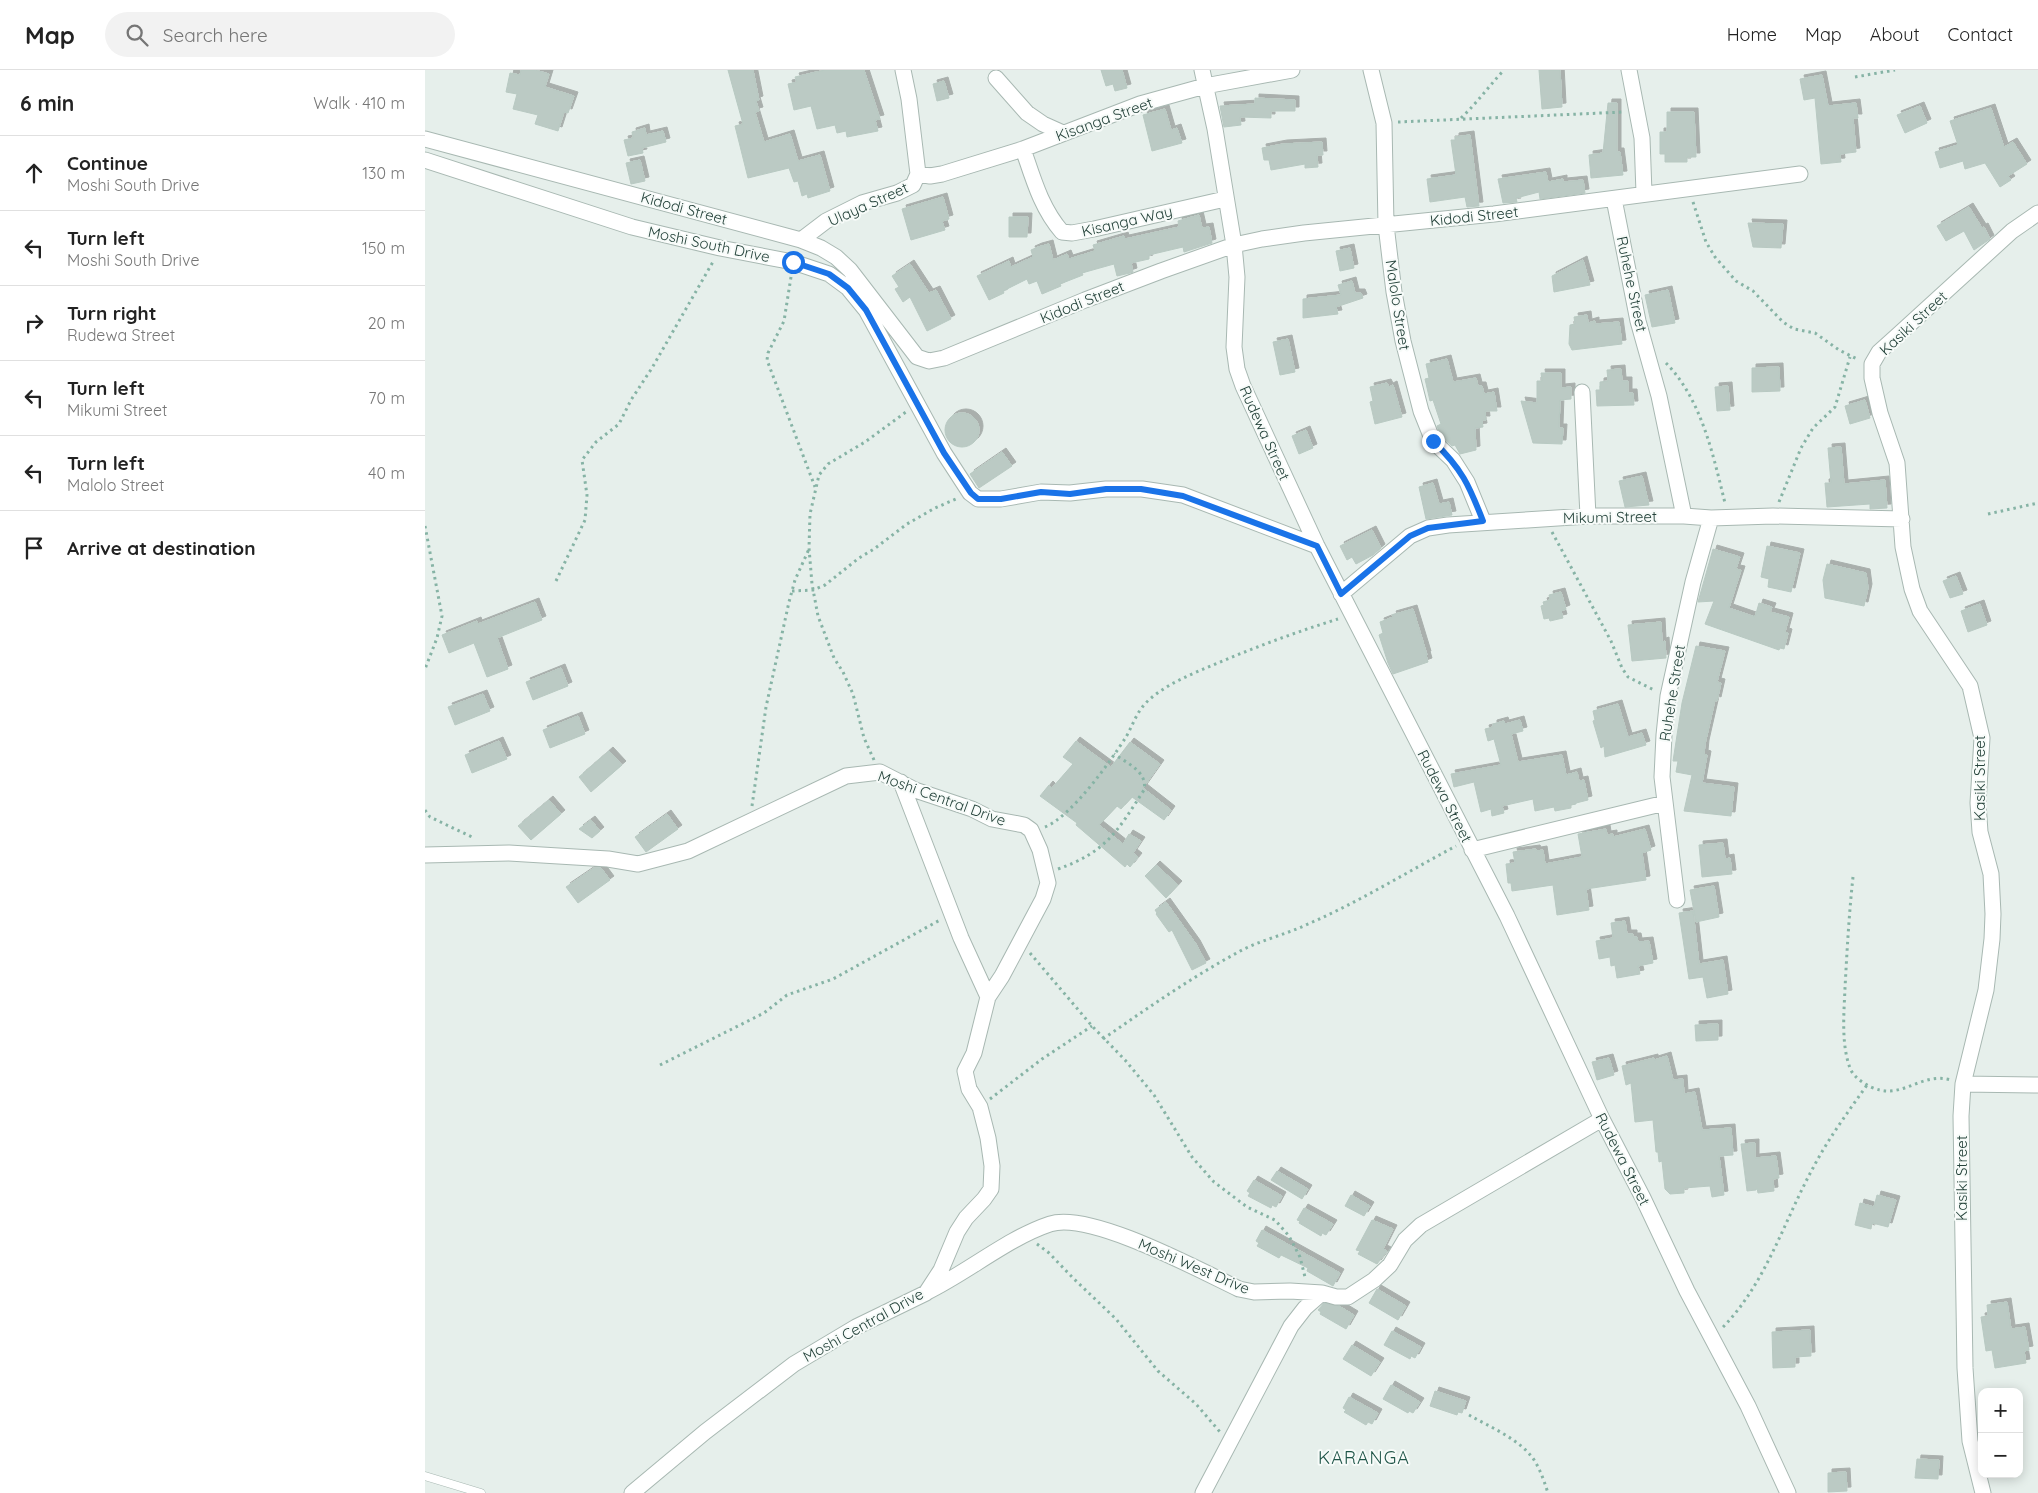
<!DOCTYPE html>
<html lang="en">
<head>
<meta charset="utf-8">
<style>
  body { margin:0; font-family:Quicksand,sans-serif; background:#f2f2f2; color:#222 }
  .controls { position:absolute; right:15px; bottom:15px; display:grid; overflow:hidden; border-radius:10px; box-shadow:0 2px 12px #0003 }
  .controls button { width:45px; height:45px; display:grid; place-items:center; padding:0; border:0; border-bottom:1px solid #e0e0e0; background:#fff; color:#222; font:25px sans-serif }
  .stop { position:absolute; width:15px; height:15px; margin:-11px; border:4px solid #1a73e8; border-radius:50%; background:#fff }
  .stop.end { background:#1a73e8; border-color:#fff; box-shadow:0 1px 5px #0008 }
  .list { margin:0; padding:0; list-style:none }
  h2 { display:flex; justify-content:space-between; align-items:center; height:65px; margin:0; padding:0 20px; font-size:21px }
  h2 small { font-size:16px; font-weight:400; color:#767676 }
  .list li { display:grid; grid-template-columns:32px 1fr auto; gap:15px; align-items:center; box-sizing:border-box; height:75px; padding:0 20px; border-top:1px solid #e0e0e0 }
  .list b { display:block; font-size:19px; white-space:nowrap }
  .list p { margin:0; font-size:16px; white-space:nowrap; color:#767676 }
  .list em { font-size:16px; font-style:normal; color:#767676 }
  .icon { flex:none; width:28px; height:28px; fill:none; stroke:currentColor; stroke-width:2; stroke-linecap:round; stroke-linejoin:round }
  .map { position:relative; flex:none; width:1613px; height:1423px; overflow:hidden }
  header { display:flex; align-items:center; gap:30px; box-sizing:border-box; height:70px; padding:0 25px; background:#fff; border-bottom:1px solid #e0e0e0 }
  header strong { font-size:24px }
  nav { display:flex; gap:28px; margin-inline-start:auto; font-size:18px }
  .search { width:350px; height:45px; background:#f2f2f2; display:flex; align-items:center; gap:12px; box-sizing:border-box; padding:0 18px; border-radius:28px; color:#767676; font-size:19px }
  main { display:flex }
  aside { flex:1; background:#fff }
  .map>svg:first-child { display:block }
  .building { fill:#bbcac4; stroke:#b8c9c2; filter:url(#shadow) }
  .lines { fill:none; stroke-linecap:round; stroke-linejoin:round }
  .service-casing { stroke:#a8b8b2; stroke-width:9 }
  .minor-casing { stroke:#a8b8b2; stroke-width:17 }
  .path { stroke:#86b3a5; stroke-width:3; stroke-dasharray:2.5 4; stroke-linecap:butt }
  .service { stroke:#fff; stroke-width:8 }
  .minor { stroke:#fff; stroke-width:15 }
  .route { stroke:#1a73e8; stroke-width:6 }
  .labels { text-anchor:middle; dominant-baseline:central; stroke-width:4; stroke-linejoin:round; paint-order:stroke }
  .street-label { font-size:15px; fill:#24423a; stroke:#f7fbf9 }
  .quarter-label { font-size:18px; letter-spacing:1px; fill:#1f5548; stroke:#f7fbf9 }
</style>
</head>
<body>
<header>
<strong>Map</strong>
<div class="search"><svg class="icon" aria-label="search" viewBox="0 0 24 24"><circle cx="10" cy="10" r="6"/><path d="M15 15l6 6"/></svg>Search here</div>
<nav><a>Home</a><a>Map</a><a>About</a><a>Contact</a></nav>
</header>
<main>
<aside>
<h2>6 min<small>Walk · 410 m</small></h2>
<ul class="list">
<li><svg class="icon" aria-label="ahead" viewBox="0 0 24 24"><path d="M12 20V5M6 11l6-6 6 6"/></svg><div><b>Continue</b><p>Moshi South Drive</p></div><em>130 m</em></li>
<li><svg class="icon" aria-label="left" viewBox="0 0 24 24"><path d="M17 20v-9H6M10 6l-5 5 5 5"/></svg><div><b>Turn left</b><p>Moshi South Drive</p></div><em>150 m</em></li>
<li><svg class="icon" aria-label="right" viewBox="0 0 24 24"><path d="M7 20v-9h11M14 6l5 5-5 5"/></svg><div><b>Turn right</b><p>Rudewa Street</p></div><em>20 m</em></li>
<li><svg class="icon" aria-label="left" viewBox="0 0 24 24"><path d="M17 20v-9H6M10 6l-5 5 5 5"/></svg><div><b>Turn left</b><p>Mikumi Street</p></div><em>70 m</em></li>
<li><svg class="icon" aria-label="left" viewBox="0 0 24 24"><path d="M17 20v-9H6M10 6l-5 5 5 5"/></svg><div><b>Turn left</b><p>Malolo Street</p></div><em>40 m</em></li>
<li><svg class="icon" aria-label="arrive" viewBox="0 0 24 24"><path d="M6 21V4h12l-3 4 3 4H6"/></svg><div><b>Arrive at destination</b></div></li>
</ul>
</aside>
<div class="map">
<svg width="1613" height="1423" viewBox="0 0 1613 1423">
  <defs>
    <filter id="shadow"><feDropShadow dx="4" dy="-4" stdDeviation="0" flood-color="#0004"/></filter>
  </defs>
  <rect width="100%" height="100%" fill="#e6efeb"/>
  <path class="building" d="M96 0H110L124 4 120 17 149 26 143 43 139 42 133 61 110 54 113 45 88 39 92 24 81 22 85 3 95 5Z
    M303 0H328L334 30 331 31 334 41 330 42 339 72 365 64 373 91 395 85 405 121 383 128 382 124 377 126 373 111 369 112 364 98 323 108 310 56 318 54Z
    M400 0H439L455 49 450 50 453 61 422 67 421 61 412 63 410 55 392 59 386 36 369 40 363 14 372 12 370 7Z
    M676 0H697L702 18 690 21 688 14 681 16Z
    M1114 0H1135L1137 37 1117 39Z
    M1397 5 1403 36 1431 33 1433 48H1428L1431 82 1415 84 1416 92 1396 94 1390 28 1379 30 1375 9Z
    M519 11 524 28 512 31 508 14Z
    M830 28 870 30V41H846V48L815 47 816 55 799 57 795 36 830 34Z
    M1183 33H1192V82H1195L1198 105 1166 108 1164 85 1178 83Z
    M1495 36 1502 53 1480 63 1472 45Z
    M1566 38 1579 77 1588 72 1602 94 1583 106 1586 110 1575 117 1560 93 1540 99 1538 91 1515 98 1510 82 1533 75 1525 51Z
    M740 39 746 60 752 58 757 73 727 81 718 45Z
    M1242 42H1269L1271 87H1262V92H1240V84H1235V62H1242Z
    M220 58 221 65 238 61 241 72 217 78 218 83 203 86 199 70 208 68 207 62Z
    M1045 65 1054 136 1042 137 1040 127 1005 132 1002 109 1031 105 1026 70H1030V67Z
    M897 72 898 85H892L893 97 880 98V94L846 100 844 90H839L837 78 858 74Z
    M215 90 220 111 206 114 201 93Z
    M1121 102 1123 112 1138 109V112L1158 110 1160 123 1115 129 1114 122 1091 128 1092 132 1078 133 1073 109Z
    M518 127 524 149 517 151 520 160 486 170 477 139Z
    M1544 137 1557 158 1559 157 1565 169 1549 180 1539 161 1521 171 1512 156Z
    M774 145 777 158 784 157 787 173 759 182 758 177 724 185V189L706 193 708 202 705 203 692 206 689 194 657 203 658 205 635 214 636 216 617 224 612 211 604 214 602 209 578 221 579 223 564 230 552 206 584 191 586 197 608 187 606 180 613 177 624 174 628 190 642 184 644 189 670 181 668 175 699 166 700 169 754 157 753 151Z
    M584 147H603L602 167H584Z
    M1323 153 1358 154 1356 178 1328 177Z
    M925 178 929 198 915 201 911 181Z
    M1158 190 1165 215 1129 222 1127 206Z
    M485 194 504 223 511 220 526 249 502 261 485 227 478 232 470 219 474 217 467 206Z
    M927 211 930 223H936L938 228 911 237 913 244 878 248V229L916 225 913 215Z
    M1243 220 1250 253 1227 257 1220 225Z
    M1162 245 1163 253 1170 251V254L1194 252 1197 274 1147 280 1144 274 1145 255 1150 254 1149 247Z
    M863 269 870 302 855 305 848 272Z
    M1022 289 1028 312 1051 308 1053 316H1057L1059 324 1069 322 1072 341H1060L1061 350H1057L1058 357 1050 358 1051 380 1035 384 1030 375 1027 376 1016 366 1012 356 1016 354 1008 330 1005 331 1000 309 1004 308 1001 294Z
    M1354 297 1355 321 1327 322V298Z
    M1196 299 1197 311H1203V323H1208L1209 335 1172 336 1171 320H1175V312L1183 311 1182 300Z
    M1116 303H1136V318L1146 317V329L1135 330 1134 358H1138L1137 374 1108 373 1096 331 1112 333V311H1117Z
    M962 313 964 317 968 315 977 347 950 354 945 332 948 331 945 317Z
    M1303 316 1305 340 1292 341 1290 317Z
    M1440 330 1445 348 1425 354 1420 336Z
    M520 360a17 17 0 1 1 34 0a17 17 0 1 1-34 0Z
    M881 360 888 378 874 384 867 366Z
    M1416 377 1419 414 1460 410 1462 438 1445 439V434L1402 437 1400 413H1406L1403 378Z
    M577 382 587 396 554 418 545 404Z
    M1217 406 1224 435 1200 437 1194 411Z
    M1008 413 1014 434 1024 432 1027 445 1001 449 994 417Z
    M947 460 956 478 948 485 931 494 927 487 922 490 915 476Z
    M1342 476 1375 483 1366 522 1343 517 1344 509 1336 507Z
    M1288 479 1315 487 1311 499 1316 500 1304 538 1330 547 1334 533 1347 537 1345 542 1364 547 1360 562 1363 563 1359 579 1355 578 1354 580 1280 554 1289 531 1273 532Z
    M1402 494 1441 503 1443 518 1439 536 1400 528 1398 510Z
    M1531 506 1538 524 1525 528 1518 511Z
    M1136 522 1141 539 1136 541 1138 548 1125 551 1124 548 1119 549 1116 536 1119 535 1118 532 1125 530 1124 525Z
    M110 532 117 550 72 568 83 599 62 607 49 573 24 583 17 565 52 551 53 554Z
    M1555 534 1562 555 1543 562 1536 541Z
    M988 539 1002 585H1001L1003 592 968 604 963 593 954 565 958 563 955 552 968 547 967 545Z
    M1236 552 1237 572 1240 571 1241 588 1207 591 1203 555Z
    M1271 576 1300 581 1292 612 1296 613 1292 631 1290 630 1280 674 1279 684 1282 685 1277 713 1309 717 1306 746 1259 741 1267 705 1251 702 1253 691H1248L1257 633Z
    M136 598 143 616 108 630 101 612Z
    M58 624 65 641 30 655 23 637Z
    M1193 634 1203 667 1217 663 1221 675 1180 687 1179 676 1176 678 1168 651 1170 650 1168 641Z
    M153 646 160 664 125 678 118 660Z
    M1095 650 1098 661 1086 664 1093 692 1137 685 1141 705 1152 702 1154 711 1159 710 1163 730 1151 733V734L1146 735V738L1130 741 1129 737 1110 741 1108 729 1077 736 1079 743 1067 746 1066 739 1056 742 1049 712 1029 717 1026 704 1076 695 1069 669 1063 671 1060 659 1068 657V654L1079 651 1080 654Z
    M74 671 82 689 47 703 40 685Z
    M651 671 686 697 705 672 735 694 718 718 746 740 739 750 707 727 696 739 692 736 674 755 698 774 704 764 716 771 708 783 713 787 705 797 702 794 700 797 651 755 652 753 615 726 624 715 627 718 648 694 638 687Z
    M184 681 197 695 166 722 154 707Z
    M124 730 136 744 106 770 93 756Z
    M242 744 253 759 221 782 210 767Z
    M166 750 175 761 167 768 154 759Z
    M1181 759 1182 765 1188 764V767L1220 759 1226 780 1217 783 1221 810 1161 819 1164 840 1132 845 1128 815 1087 821 1086 813H1083L1081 794 1090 793 1088 782 1111 779 1112 781 1118 780 1120 794 1157 787 1153 764Z
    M1298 773 1300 789 1305 788 1307 804 1277 807 1274 775Z
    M731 795 753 815 741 828 720 806Z
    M169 798H176L185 810 153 833 141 817Z
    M1289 816 1294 847 1271 852 1265 820Z
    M741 832 771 874 781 893 767 900 747 860 744 862 731 844 732 843 730 840Z
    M1268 841 1274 894 1298 890 1303 924 1282 928 1278 907 1264 909 1254 843Z
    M1200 851 1202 864H1208V867H1212L1213 872 1224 871 1228 893 1213 896 1215 904 1192 908 1190 895 1186 896 1185 887 1174 889 1171 871 1188 868 1186 853Z
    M1293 954V970L1271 971 1270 955Z
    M1242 986 1248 1010 1258 1009 1259 1024 1270 1022 1277 1060 1306 1058 1308 1085 1294 1086 1299 1125 1287 1127 1285 1116 1259 1118V1123L1245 1124 1240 1119 1237 1091 1234 1092 1233 1082H1231L1228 1050 1210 1052 1206 1013 1201 1015 1197 996 1229 988V990Z
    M1184 988 1189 1005 1172 1010 1167 992Z
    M1330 1073V1088L1351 1086 1354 1108 1348 1109 1349 1121 1333 1123 1332 1118 1331 1120 1322 1121 1316 1074Z
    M852 1101 883 1119 877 1129 846 1110Z
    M829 1110 857 1126 851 1137 847 1135 846 1138 823 1126 825 1123 822 1121Z
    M926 1125 945 1136 939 1146 920 1136Z
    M1452 1125 1471 1130 1463 1157 1447 1153 1446 1159 1430 1155 1435 1133 1449 1137Z
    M879 1138 908 1154 901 1165 897 1163 896 1166 874 1153 875 1151 872 1150Z
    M947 1150 968 1159 958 1179 962 1181 952 1194 933 1184 935 1181 931 1180Z
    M837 1160 915 1203 908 1216 882 1201 883 1198 856 1185 854 1188 832 1176 834 1173 831 1171Z
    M952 1219 981 1236 973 1250 944 1233Z
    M1582 1232 1586 1259 1600 1257 1604 1280 1599 1281 1601 1293 1570 1298 1567 1280 1561 1281 1556 1247 1563 1246 1562 1235Z
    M899 1233 914 1236 929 1245 921 1259 895 1244 896 1242 893 1240Z
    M1385 1260 1386 1286 1370 1287V1297L1348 1298 1347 1262Z
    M967 1261 996 1277 990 1288 986 1286 985 1289 959 1275Z
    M927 1275 955 1292 946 1306 918 1289Z
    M966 1315 995 1332 988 1343 984 1341 983 1343 958 1329Z
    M1010 1321 1041 1331 1037 1343 1033 1342 1032 1345 1005 1336Z
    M924 1327 953 1343 947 1354 943 1352 941 1355 919 1342 921 1340 918 1338Z
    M1492 1389 1514 1390 1513 1409 1490 1408Z
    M1421 1402 1422 1421 1403 1422V1403Z"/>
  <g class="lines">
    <g class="service-casing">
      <path id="service" d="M0 1406 56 1423"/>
    </g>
    <g class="minor-casing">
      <path id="minor" d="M777 0 790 59 809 175 812 207 809 277 812 299 818 316 892 476 1082 846 1177 1049 1218 1128 1262 1221 1323 1336 1363 1423
        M946 0 959 53 961 155 969 222 978 271 996 341 1008 371 1028 390 1042 412 1058 451
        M1204 0 1217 68 1219 123
        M571 8 602 43 618 54 638 63
        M0 69 376 170 396 178 411 187 425 200 492 287 504 291 519 288 660 230 736 201 809 175 837 169 879 163 1069 144 1375 104
        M598 79C608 108 616 138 637 162L647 163 669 159 800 129
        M0 90 207 157 295 178 368 192 404 204 423 218 441 240 519 383 545 423 553 429H576L616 422 645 423 681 419H717L758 425 892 476
        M493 104 505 106 517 104 598 79 715 34 780 16 867 0
        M1189 129 1213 251 1234 326 1259 446
        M376 170 401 151 437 133 472 123 488 115 493 104 484 29 478 0
        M1157 322 1163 446
        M916 524 985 466 1003 458 1023 455 1163 446H1259L1286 448 1348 446 1477 449
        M476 712 536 868 563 927
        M1047 780 1240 733
        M0 785 84 783 183 789 213 794 263 781 421 706 455 702 490 720 547 739 567 749 599 755 606 760 615 780 623 813 618 829 577 906 563 927 549 983 540 1001 544 1019 555 1037 563 1068 567 1096 566 1119 559 1129 541 1148 532 1162 516 1200 501 1223 431 1257 369 1294 280 1362 207 1423
        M1252 830 1237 707 1239 665 1243 626 1268 512 1286 448
        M1538 1014 1613 1015
        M502 1222C543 1202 583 1168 625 1154 665 1141 774 1200 814 1219L829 1222 865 1221 897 1223 911 1227H923L949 1210 965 1195 980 1170 996 1155 1177 1049
        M778 1423 866 1256 880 1238 897 1223
        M1558 1423 1545 1371 1540 1298 1536 1046 1538 1014 1561 920 1567 869 1568 844 1566 804 1555 762 1553 733 1557 668 1545 616 1495 541 1487 519 1478 477 1472 393 1455 343 1447 308V294L1454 282 1474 264 1587 161 1613 143"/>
    </g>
    <path class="path" d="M1430 7 1470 0
      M1036 48C1052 33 1064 16 1079 0
      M973 52 1199 42
      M1268 132 1281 172 1290 187 1311 211 1328 221 1358 252 1369 259 1390 263 1414 280 1434 290
      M366 207 359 251 343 283 342 290 390 417
      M1241 293C1277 330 1288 385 1300 433
      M1354 432 1376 378 1388 358 1410 337 1425 287
      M1563 444 1613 433
      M0 456 17 546 12 568 0 599
      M1127 462 1186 571 1197 598 1203 607 1229 620
      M131 511 160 450 162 425 157 390 171 372 194 354 206 330 227 298 289 190
      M367 521 388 520 400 515 434 488 449 479 482 454 510 438 531 429
      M449 690 439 668 428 624 418 602 409 588 393 546 387 514 384 478 385 444 394 405 403 394 440 372 481 342
      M327 736 341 637 364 532 370 510 384 479
      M0 740 5 747 49 768
      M620 757C647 746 685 692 701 667 709 653 712 640 725 629 741 615 762 606 781 598 825 579 868 563 913 549
      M633 799C681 782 692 762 719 720 723 702 702 693 689 684
      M1428 807C1424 844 1422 881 1420 918 1419 943 1416 974 1425 998 1429 1009 1445 1018 1455 1020 1480 1026 1499 1002 1526 1010
      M605 883 667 956 700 990 729 1025 767 1087 789 1112 822 1137 850 1150 864 1166 875 1187 880 1207
      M678 969C724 937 770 905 819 879 840 869 862 864 883 854 934 832 982 802 1031 776
      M235 995 339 943 362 925 408 909 515 850
      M565 1029 617 989 667 956
      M612 1174 624 1183 647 1207 691 1249 733 1301 771 1334 795 1362
      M1298 1257C1341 1213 1359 1151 1388 1098 1403 1069 1423 1042 1442 1015
      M1044 1345C1065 1357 1092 1368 1107 1387 1115 1398 1119 1411 1123 1423"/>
    <use href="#service" class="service"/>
    <use href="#minor" class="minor"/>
  </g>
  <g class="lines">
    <path class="route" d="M368 192 404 204 423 218 441 240 519 383 546 423 553 429H576L616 422 645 424 681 419H716L758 426 892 476 916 524 985 466 1003 458 1058 451C1044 415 1037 399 1008 371"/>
  </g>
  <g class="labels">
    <g class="street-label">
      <text transform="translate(679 49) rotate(-20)">Kisanga Street</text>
      <text transform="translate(443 134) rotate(-24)">Ulaya Street</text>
      <text transform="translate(259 138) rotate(15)">Kidodi Street</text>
      <text transform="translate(1049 146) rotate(-6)">Kidodi Street</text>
      <text transform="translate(702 151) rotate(-13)">Kisanga Way</text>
      <text transform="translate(284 174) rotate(12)">Moshi South Drive</text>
      <text transform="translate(1207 214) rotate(78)">Ruhehe Street</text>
      <text transform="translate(657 232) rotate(-22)">Kidodi Street</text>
      <text transform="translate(973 235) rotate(81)">Malolo Street</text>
      <text transform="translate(1488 253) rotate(-43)">Kasiki Street</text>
      <text transform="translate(840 363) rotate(66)">Rudewa Street</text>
      <text transform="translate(1185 447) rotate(-1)">Mikumi Street</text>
      <text transform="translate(1247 623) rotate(-81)">Ruhehe Street</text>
      <text transform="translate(1554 708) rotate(-90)">Kasiki Street</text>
      <text transform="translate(1020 726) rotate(63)">Rudewa Street</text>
      <text transform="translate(517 728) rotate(20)">Moshi Central Drive</text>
      <text transform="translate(1198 1089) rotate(63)">Rudewa Street</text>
      <text transform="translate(1536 1108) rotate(-90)">Kasiki Street</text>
      <text transform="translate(769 1196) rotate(23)">Moshi West Drive</text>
      <text transform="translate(438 1255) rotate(-29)">Moshi Central Drive</text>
    </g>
    <g class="quarter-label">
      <text x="939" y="1387">KARANGA</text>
    </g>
  </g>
</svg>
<div class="controls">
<button>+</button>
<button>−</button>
</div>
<div class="stop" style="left:368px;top:192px"></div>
<div class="stop end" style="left:1008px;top:371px"></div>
</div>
</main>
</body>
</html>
